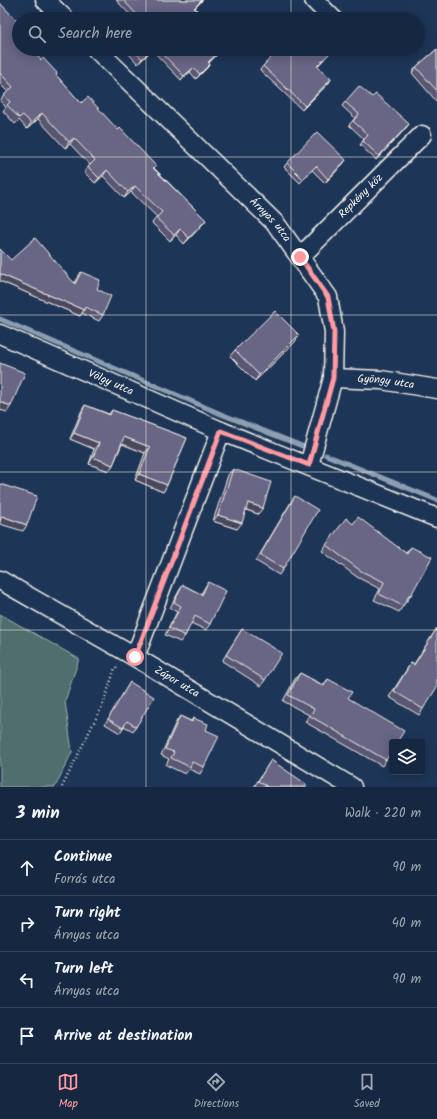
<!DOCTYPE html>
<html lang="en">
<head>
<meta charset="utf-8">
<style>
  body { margin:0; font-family:Kalam,sans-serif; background:#23344c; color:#f1f3f6 }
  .controls { position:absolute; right:12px; bottom:12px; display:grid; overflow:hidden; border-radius:4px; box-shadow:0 2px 10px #0003 }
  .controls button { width:36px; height:36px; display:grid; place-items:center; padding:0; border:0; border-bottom:1px solid #35445a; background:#162841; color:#f1f3f6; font:20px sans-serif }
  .stop { position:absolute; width:12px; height:12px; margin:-9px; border:3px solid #ff9aa2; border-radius:50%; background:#fff }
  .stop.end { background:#ff9aa2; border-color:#fff; box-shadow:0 1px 4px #0008 }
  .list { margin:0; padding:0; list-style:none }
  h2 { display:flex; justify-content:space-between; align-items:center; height:52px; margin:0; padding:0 16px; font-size:17px }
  h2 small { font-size:13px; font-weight:400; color:#9ea6b1 }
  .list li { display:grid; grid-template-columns:26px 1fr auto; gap:12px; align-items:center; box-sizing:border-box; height:56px; padding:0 16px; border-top:1px solid #35445a }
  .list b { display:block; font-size:15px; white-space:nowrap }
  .list p { margin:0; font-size:13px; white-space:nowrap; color:#9ea6b1 }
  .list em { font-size:13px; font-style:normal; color:#9ea6b1 }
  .icon { flex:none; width:22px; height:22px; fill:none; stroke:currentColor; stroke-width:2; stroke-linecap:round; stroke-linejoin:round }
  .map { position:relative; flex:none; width:437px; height:787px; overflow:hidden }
  .search { position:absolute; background:#162841; box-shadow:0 2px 10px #0003; left:12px; right:12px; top:12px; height:44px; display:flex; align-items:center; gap:10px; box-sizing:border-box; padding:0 14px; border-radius:22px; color:#9ea6b1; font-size:15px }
  .sheet { height:276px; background:#162841 }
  nav { display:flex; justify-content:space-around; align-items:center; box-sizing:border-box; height:56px; border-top:1px solid #35445a; background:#162841; font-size:11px; color:#9ea6b1 }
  nav a { display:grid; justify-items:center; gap:2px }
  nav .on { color:#ff9aa2 }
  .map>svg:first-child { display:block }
  .green { fill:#4f6e6d; stroke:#a2b0aa }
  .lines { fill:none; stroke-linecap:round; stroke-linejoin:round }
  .stream { stroke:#8c9eb1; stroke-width:5 }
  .minor-casing { stroke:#f4f1e8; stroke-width:21 }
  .path { stroke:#f4f1e8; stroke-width:2.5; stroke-dasharray:1 3; stroke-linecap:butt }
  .minor { stroke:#1d3557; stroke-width:18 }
  .wall { fill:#595772; stroke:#f4f1e8 }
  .shaded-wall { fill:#48475d; stroke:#f4f1e8 }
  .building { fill:#676585; stroke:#f4f1e8 }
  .route { stroke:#ff9aa2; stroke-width:5 }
  .grid { fill:none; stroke:#f4f1e8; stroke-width:1; stroke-opacity:0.55 }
  .labels { text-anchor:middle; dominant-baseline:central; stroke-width:3; stroke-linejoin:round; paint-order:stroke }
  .street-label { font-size:11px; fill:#f4f1e8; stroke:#1d3557 }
</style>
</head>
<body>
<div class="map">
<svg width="437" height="787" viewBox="0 0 437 787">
  <rect width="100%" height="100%" fill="#1d3557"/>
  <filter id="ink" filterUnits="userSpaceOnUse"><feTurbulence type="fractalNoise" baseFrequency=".025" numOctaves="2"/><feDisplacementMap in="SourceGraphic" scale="8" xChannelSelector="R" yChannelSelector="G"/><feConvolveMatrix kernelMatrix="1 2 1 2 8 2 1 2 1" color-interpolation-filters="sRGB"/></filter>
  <g filter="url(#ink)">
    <path class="green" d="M0 614 79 659 65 701 72 752 55 787H0Z"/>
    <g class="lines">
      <path class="stream" d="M0 319 221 414 302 446
        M326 455 437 500"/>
      <g class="minor-casing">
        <g id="minor">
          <path d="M45 0 65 19"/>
          <path d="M314 0 333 19"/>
          <path id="s1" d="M96 49 276 224 328 297 334 332 333 378 309 465"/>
          <path id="s2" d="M300 257 422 135"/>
          <path id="s3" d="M0 334 221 431 437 518"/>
          <path id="s4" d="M333 378 381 380 437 389"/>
          <path id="s5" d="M0 580 135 657 352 787"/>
          <path d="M135 657 221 431"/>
        </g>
      </g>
      <path class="path" d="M62 787 104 702 115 668 118 667"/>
      <use href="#minor" class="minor"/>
    </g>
    <path class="wall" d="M116 0H203L195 8 205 19H134Z
      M0 3 19 49 41 60 56 75 81 103 118 130 156 166 154 168 206 220 202 225 184 244 176 235 170 241 152 223 157 217 131 192 124 198 103 176 95 183 84 172 90 165 70 144 65 148 38 119 27 129 19 120 15 124 3 111 6 107 0 101 4 95 8 92 0 84Z
      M129 49H223L209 63 207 68 196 79 190 72 181 80 152 50 138 64 127 52Z
      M437 49V102L412 73 416 67Z
      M293 52 326 57 317 67 331 79 328 84 302 110 260 70 263 66Z
      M345 102 406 128 376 160 360 145 364 139 349 125 355 118 342 106Z
      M287 163 343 164 325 183 312 170 300 183 284 167Z
      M0 249 11 260 74 283 77 278 81 272 97 289 103 315 99 321 82 313 80 316 0 281Z
      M295 342 255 381 230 356 235 350Z
      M85 405 109 414 112 410 187 438 167 485 163 492 135 480 145 453 122 444 113 465 109 471 89 464 94 449 70 439 81 412Z
      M233 469 258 514 246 510 237 529 213 521 228 475Z
      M295 496 283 569 279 575 256 561 291 502Z
      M353 524 406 553 411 547V595L407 601H406L399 612 374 600 380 589 357 577 322 551 326 545Z
      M208 582 210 624 206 630 191 623 185 636 180 642 165 635 177 612 170 608 179 591 183 585 201 594Z
      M437 628 423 709 419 715 389 697 407 669 411 663 414 664Z
      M242 629 265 680 261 686 222 661Z
      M300 673 323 685 328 679 348 698 386 760 382 766 305 722 309 715 283 701 295 679Z
      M130 682 136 727 133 731 124 726 120 733 105 724Z
      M180 716 191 721 193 718 206 730 204 767 200 774 189 769 185 774 166 765 169 759 161 755 176 722Z
      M271 760 306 787H254Z"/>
    <path class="shaded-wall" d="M202 0H203L191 12 194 8Z
      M152 49H153L138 64 142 59Z
      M222 49H223L205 66 208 62Z
      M210 64 207 68 196 79 200 74Z
      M193 68 190 72 181 80 184 76Z
      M331 79 328 84 302 110 305 106Z
      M42 113 38 119 27 129 31 123Z
      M409 124 406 128 376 160 379 156Z
      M74 138 70 144 65 148 69 142Z
      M346 160 343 164 325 183 328 179Z
      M107 170 103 176 95 183 99 178Z
      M135 186 131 192 124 198 128 192Z
      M206 220 202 225 184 244 189 238Z
      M180 229 176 235 170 241 174 235Z
      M0 274 84 310 80 316 0 281Z
      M299 335 295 342 255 381 259 375Z
      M0 402 11 406 7 412 0 410Z
      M74 433 99 443 94 449 70 439Z
      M124 437 150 447 145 453 120 443Z
      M93 457 113 465 109 471 89 464Z
      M139 474 167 485 163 492 135 480Z
      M248 503 263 508 258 514 244 509Z
      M218 515 242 523 237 529 213 521Z
      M2 516 27 525 23 531 0 524V519Z"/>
    <path class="building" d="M123 0H202L194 8 205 19H141Z
      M0 3 19 23V49H31L41 60 43 58 57 73 56 75 81 103 88 97 118 130 120 128 156 166 153 168 206 220 189 238 180 229 174 235 156 218 162 212 135 186 128 192 107 170 99 178 88 167 95 160 74 138 69 142 42 113 31 123 23 115 19 118 7 105 10 102 4 95 13 87 0 73Z
      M132 49H152L142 59Z
      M158 49H222L208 62 210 64 200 74 193 68 184 76Z
      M279 49H290L293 52 297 49H325L330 53 317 66 331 79 305 106 263 66Z
      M437 49V91L416 67Z
      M359 86 372 97 376 94 409 124 379 156 363 141 368 135 353 121 359 114 345 102Z
      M317 132 346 160 328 179 316 166 303 179 287 163Z
      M35 238 75 284 81 272 100 280 97 289 111 296 103 315 85 307 84 310 0 274V249L11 260Z
      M275 311 299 335 259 375 235 350Z
      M0 363 25 373 11 406 0 402Z
      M85 405 110 415 112 410 187 438 167 485 139 474 150 447 124 437 113 465 93 457 99 443 74 433Z
      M233 469 271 482 263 508 248 503 242 523 218 515Z
      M0 484 37 496 27 525 2 516 0 521Z
      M295 496 318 510 283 569 260 555Z
      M358 517 407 554 411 547 432 557 411 595 410 594 403 606 379 594 384 582 361 571 326 545 346 518 353 524Z
      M208 582 226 591 210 624 195 616 185 636 169 628 181 606 174 602 183 585 202 595Z
      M437 628V687L423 709 394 691 411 663 414 665Z
      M242 629 282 653 265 680 226 655Z
      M300 673 324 686 328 679 352 692 348 698 404 731 397 742H392V750L386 760 310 716 314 709 288 695Z
      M130 682 154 697 136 727 127 721 123 728 108 719Z
      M180 716 192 722 193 718 208 724 206 730 219 736 204 767 192 762 190 767 171 758 174 752 165 749Z
      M271 760 306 784V787H268L258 781Z"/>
  </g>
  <g class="lines" filter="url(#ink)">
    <path class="route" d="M135 657 221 431 309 465 333 378 334 332 328 297 300 257"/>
  </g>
  <path class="grid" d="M146 0V19M291 0V19M146 49V787M291 49V787M0 157H437M0 315H437M0 472H437M0 630H437"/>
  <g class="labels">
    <g class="street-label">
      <text stroke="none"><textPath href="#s2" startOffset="86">Repkény köz</textPath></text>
      <text stroke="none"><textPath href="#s1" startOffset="244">Árnyas utca</textPath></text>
      <text stroke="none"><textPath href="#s3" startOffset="121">Völgy utca</textPath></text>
      <text stroke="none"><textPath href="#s4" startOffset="53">Gyöngy utca</textPath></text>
      <text stroke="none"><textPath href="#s5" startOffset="204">Zápor utca</textPath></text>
    </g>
  </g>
</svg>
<div class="controls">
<button><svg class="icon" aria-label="layers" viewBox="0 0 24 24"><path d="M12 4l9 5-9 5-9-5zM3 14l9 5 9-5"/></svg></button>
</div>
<div class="stop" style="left:135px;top:657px"></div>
<div class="stop end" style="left:300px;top:257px"></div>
<div class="search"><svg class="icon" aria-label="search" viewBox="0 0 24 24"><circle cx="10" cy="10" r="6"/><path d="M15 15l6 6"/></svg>Search here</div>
</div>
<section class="sheet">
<h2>3 min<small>Walk · 220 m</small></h2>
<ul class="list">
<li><svg class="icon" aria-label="ahead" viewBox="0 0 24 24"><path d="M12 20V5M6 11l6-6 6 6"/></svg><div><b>Continue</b><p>Forrás utca</p></div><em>90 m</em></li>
<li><svg class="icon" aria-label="right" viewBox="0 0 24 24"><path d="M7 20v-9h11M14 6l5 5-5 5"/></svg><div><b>Turn right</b><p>Árnyas utca</p></div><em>40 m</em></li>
<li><svg class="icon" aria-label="left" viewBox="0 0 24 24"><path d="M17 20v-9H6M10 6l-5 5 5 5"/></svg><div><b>Turn left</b><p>Árnyas utca</p></div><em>90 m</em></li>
<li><svg class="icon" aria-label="arrive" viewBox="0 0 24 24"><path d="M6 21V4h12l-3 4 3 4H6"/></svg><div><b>Arrive at destination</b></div></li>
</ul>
</section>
<nav>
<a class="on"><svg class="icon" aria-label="map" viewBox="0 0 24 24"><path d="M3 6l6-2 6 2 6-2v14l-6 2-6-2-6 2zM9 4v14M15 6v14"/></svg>Map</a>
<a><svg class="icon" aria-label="directions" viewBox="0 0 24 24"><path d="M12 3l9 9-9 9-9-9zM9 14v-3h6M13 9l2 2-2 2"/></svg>Directions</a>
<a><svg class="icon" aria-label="saved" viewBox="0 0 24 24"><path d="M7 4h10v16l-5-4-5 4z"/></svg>Saved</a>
</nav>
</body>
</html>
